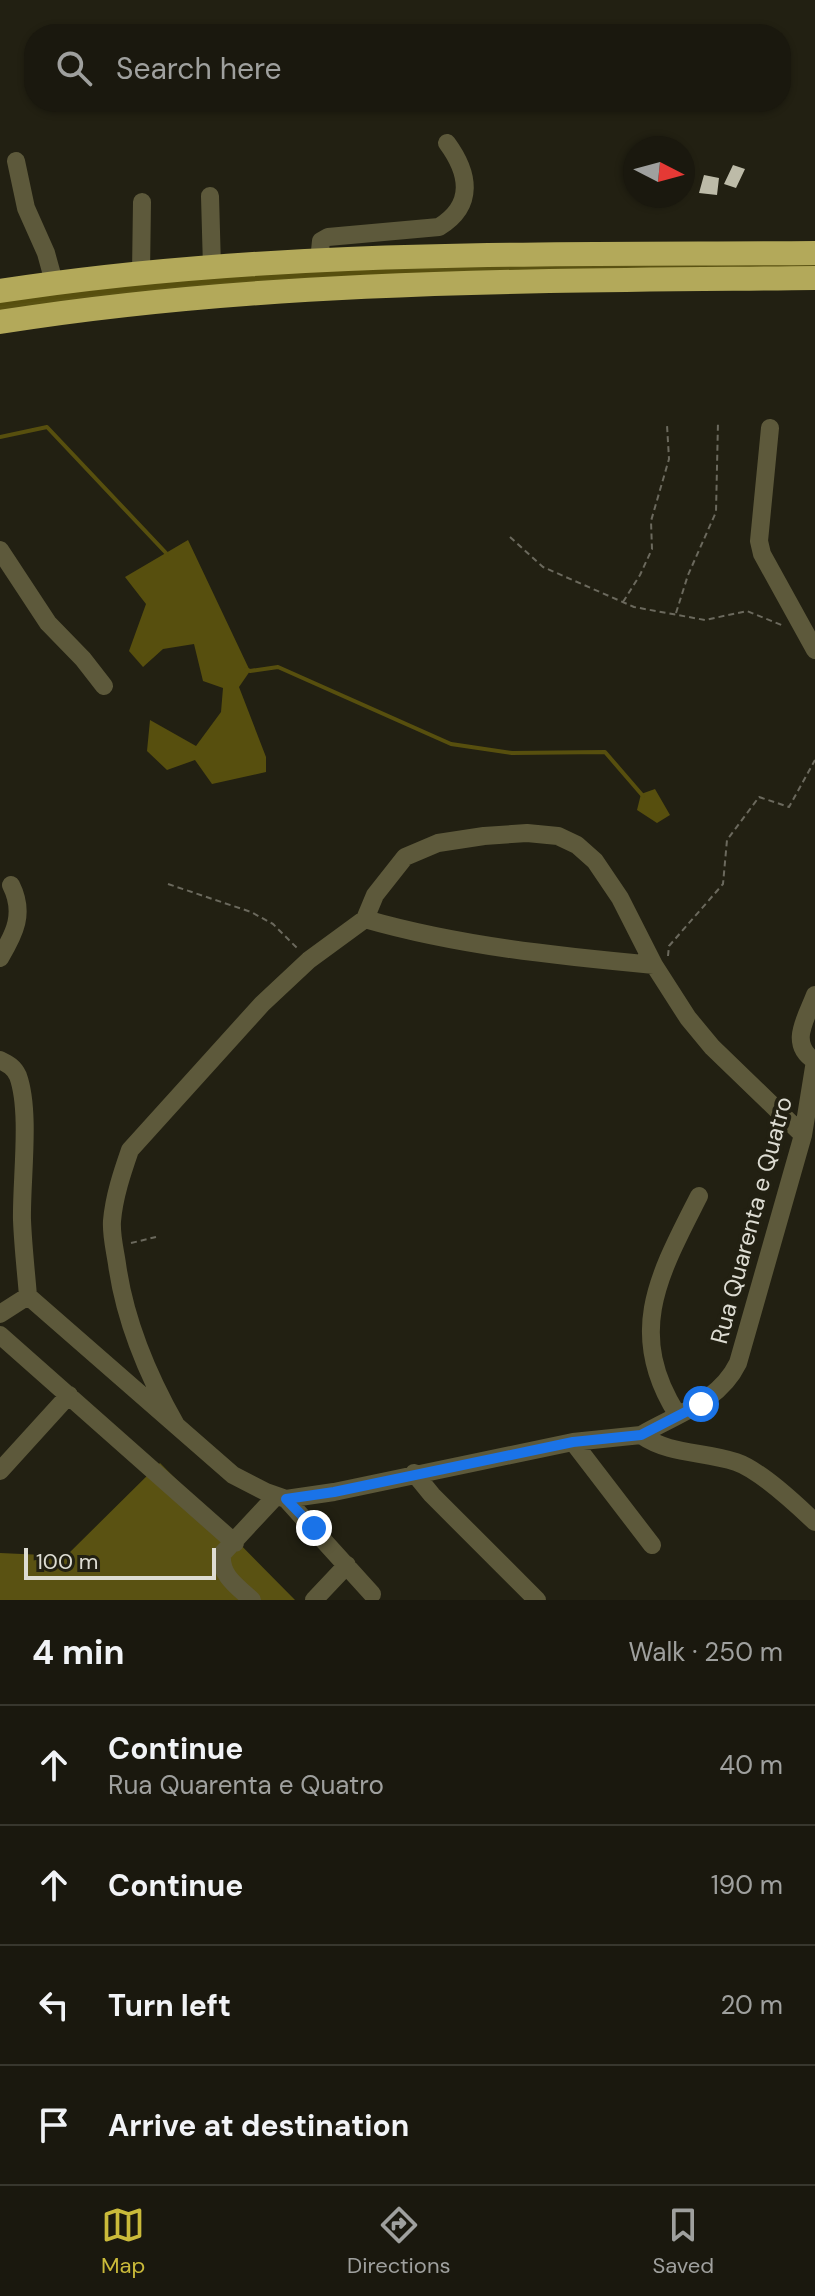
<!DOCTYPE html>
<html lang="en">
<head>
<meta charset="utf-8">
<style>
  body { margin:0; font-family:"DM Sans",sans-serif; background:#232117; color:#f1f3f6 }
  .compass { position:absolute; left:623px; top:136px; width:72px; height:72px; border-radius:50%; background:#1a180e; box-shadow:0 2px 6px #0004; rotate:96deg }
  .scale { position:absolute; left:24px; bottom:20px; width:192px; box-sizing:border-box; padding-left:8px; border:4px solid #dddcd2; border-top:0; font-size:22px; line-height:28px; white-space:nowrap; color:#dddcd2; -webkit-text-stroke:6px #222012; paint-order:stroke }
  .stop { position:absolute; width:24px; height:24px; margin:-18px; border:6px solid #1a73e8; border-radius:50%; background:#fff }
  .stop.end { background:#1a73e8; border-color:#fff; box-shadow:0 2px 8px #0008 }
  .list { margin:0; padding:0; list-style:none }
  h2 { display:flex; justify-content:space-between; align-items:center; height:104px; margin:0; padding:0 32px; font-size:34px }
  h2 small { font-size:26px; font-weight:400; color:#9fa09e }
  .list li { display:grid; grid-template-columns:52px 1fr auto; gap:24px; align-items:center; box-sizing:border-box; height:120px; padding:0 32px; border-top:2px solid #38372e }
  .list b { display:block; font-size:30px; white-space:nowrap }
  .list p { margin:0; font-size:26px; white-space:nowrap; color:#9fa09e }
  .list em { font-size:26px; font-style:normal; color:#9fa09e }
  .icon { flex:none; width:44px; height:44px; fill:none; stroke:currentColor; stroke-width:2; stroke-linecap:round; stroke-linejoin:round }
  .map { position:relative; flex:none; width:815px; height:1600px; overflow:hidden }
  .search { position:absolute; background:#1a180e; box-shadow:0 2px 6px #0004; left:24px; right:24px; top:24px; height:88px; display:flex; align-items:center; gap:20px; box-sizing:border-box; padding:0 28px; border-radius:32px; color:#9fa09e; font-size:30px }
  .sheet { height:584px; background:#1a180e }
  nav { display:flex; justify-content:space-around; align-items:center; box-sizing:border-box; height:112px; border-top:2px solid #38372e; background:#1a180e; font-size:22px; color:#9fa09e }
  nav a { display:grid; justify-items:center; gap:4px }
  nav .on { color:#caba3a }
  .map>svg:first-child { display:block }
  .forest { fill:#5a5212 }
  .water { fill:#574f0e }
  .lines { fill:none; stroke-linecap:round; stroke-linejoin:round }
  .stream { stroke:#574f0e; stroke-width:4 }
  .building { fill:#bdbba8 }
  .path { stroke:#6b695d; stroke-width:2; stroke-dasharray:6 4; stroke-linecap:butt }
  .minor { stroke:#5d593b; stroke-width:18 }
  .highway { stroke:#b3a95a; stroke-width:24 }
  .route { stroke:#1a73e8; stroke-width:10 }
  .labels { text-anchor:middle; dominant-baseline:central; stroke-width:8; stroke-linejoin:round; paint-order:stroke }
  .street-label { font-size:24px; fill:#dddcd2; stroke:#222012 }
</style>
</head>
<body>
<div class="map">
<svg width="815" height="1600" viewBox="0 0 815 1600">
  <rect width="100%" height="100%" fill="#222012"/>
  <path class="forest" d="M815 263V274L0 311V298L161 278 454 266Z
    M160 1463 295 1600H0V1553L66 1556Z"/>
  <path class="water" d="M188 540 250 671 239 687 266 757V772L212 784 195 760 167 770 147 751 150 720 196 746 221 712 223 688 203 681 194 644 163 649 143 667 129 651 146 604 125 577Z
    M655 789 670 815 657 823 637 810 641 794Z"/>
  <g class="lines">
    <path class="stream" d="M0 304C142 286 284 271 428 272
      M0 437 47 427 167 554
      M246 669 250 671 278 667 451 744 512 753 605 752 643 796"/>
  </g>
  <path class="building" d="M733 165 745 169 736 188 724 184Z
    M704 175 719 178 717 195 699 193Z"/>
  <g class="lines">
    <path class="path" d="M510 537 543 567 634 607 705 620 747 611 784 626
      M623 602 640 575 652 549 651 521 669 459 667 425
      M676 613 688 575 716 512 718 422
      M168 884 251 912 273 924 297 948
      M668 956 669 946 723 884 727 840 759 797 789 807 815 760
      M131 1243 156 1237"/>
    <path class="minor" d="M16 161 26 208 46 253 54 282
      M210 196 212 267
      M319 261 321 241 328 237 439 227C475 205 469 173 447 143
      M141 273 142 202
      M770 428 759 541 762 554 815 650
      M0 550 48 623 83 659 104 686
      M365 919C459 946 557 956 654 965
      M0 958C15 933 25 913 11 885
      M815 995C806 1019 788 1044 815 1061
      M0 1060C8 1064 14 1067 18 1076 31 1112 21 1181 22 1220 23 1246 26 1271 28 1296
      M0 1314 28 1296 233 1475 266 1492 286 1499 372 1594
      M0 1335 235 1543
      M677 1414C625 1332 660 1273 699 1196
      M176 1425C147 1374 125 1322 117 1264 115 1250 111 1235 112 1221 114 1197 122 1173 130 1150L262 1004 309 960 365 919 375 895 405 857 438 843 484 836 527 833 558 836 577 845 595 861 620 898 654 965 688 1018 712 1047 803 1135
      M641 1435C677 1414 719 1402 738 1363L803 1135 815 1061
      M573 1442 652 1545
      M0 1471 69 1395
      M414 1473 432 1495 537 1600
      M286 1499 334 1492 573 1442 641 1435C670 1455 704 1451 736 1462 760 1470 796 1504 815 1522
      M252 1600C237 1586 220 1576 222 1554L276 1496
      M314 1600 347 1565"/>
    <path class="highway" d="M0 291C269 249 543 255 815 253
      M0 322C269 279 543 281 815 278"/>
  </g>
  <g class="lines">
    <path class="route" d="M314 1528 286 1499 334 1492 573 1442 641 1435 701 1404"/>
  </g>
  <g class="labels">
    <g class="street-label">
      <text transform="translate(751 1220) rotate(-75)">Rua Quarenta e Quatro</text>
    </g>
  </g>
</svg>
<svg class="compass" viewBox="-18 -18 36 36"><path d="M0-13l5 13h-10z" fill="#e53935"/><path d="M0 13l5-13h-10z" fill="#9fa09e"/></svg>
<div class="scale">100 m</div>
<div class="stop" style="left:701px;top:1404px"></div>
<div class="stop end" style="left:314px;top:1528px"></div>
<div class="search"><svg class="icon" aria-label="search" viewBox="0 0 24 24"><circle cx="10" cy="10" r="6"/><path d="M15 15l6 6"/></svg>Search here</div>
</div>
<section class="sheet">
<h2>4 min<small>Walk · 250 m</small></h2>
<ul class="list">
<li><svg class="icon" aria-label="ahead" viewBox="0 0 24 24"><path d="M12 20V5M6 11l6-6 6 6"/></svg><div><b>Continue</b><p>Rua Quarenta e Quatro</p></div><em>40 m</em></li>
<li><svg class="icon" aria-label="ahead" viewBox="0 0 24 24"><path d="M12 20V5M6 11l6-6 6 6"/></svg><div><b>Continue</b></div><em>190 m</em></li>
<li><svg class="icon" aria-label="left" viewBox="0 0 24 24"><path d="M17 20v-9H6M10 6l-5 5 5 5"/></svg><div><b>Turn left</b></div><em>20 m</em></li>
<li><svg class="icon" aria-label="arrive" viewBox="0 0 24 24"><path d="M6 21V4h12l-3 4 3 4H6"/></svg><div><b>Arrive at destination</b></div></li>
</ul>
</section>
<nav>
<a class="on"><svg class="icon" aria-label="map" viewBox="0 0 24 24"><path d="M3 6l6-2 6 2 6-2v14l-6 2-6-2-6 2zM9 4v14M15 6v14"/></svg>Map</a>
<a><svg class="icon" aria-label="directions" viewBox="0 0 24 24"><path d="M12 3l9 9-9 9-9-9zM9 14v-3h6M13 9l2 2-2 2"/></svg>Directions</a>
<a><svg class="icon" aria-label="saved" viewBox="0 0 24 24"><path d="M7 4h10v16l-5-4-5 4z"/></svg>Saved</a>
</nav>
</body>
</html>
